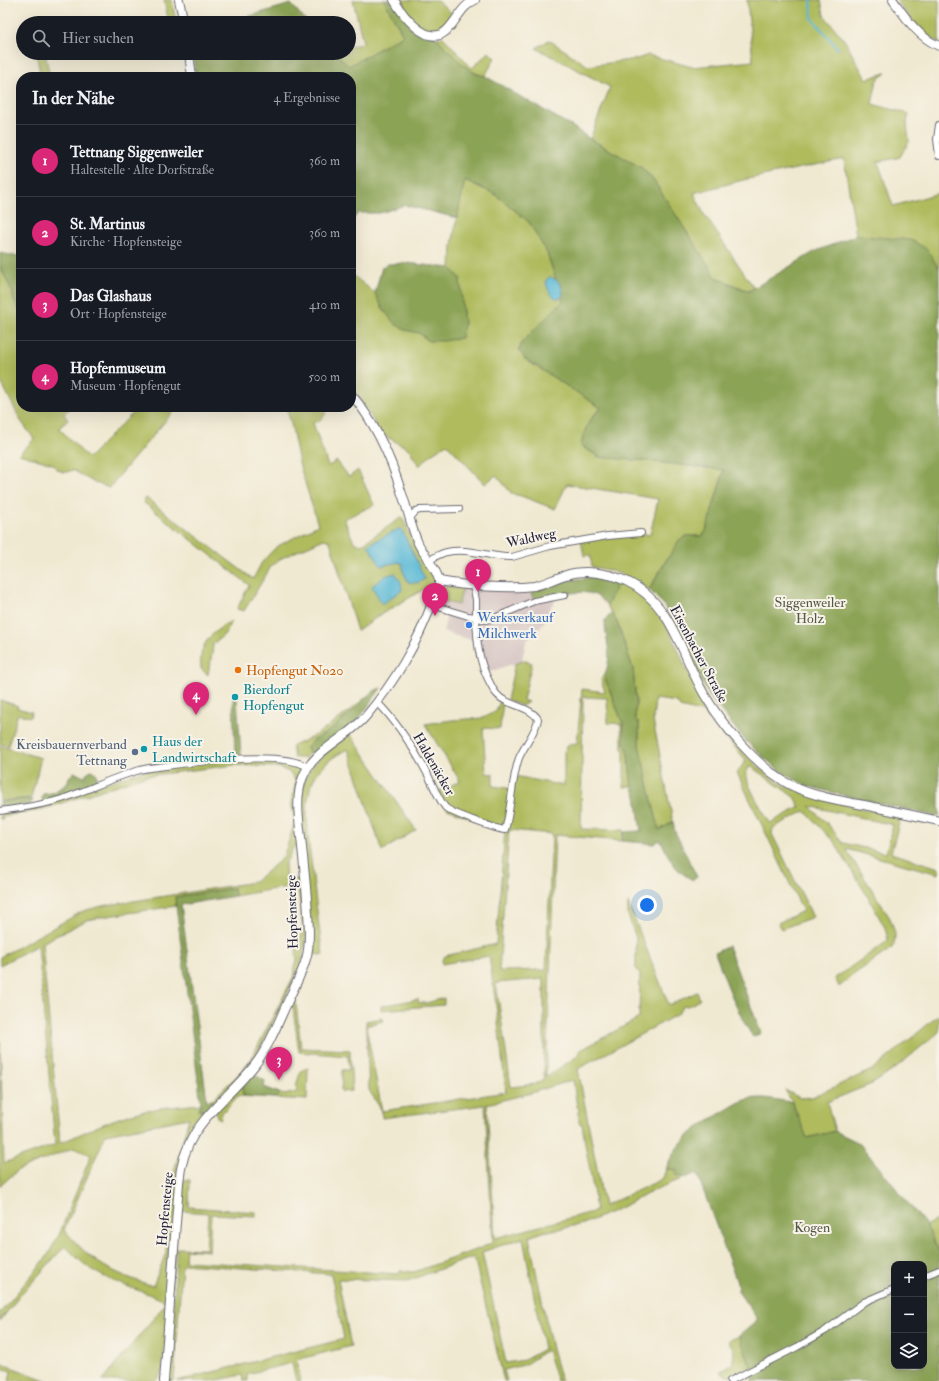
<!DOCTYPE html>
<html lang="de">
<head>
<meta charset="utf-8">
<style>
  body { margin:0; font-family:"IM FELL Double Pica",serif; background:#20242c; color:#f1f3f6 }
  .controls { position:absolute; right:12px; bottom:12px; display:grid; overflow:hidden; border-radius:8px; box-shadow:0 4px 16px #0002 }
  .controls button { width:36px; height:36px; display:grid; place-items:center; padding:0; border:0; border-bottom:1px solid #363941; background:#171b24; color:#f1f3f6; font:20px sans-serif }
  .you { position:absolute; left:647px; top:905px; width:14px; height:14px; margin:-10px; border:3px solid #fff; border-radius:50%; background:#1a73e8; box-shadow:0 0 0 6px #1a73e833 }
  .badge { display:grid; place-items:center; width:26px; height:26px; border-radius:50%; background:#db2777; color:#fff; font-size:13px; font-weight:700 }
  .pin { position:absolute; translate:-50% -33px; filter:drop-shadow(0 1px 2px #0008) }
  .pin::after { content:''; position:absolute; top:21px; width:14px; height:12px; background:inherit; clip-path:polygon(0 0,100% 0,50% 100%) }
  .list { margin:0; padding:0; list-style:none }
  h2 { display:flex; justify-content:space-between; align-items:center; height:52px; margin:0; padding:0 16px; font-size:17px }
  h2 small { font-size:13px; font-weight:400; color:#9ea1a6 }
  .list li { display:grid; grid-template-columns:26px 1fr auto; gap:12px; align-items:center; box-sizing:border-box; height:72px; padding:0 16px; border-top:1px solid #363941 }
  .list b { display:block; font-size:15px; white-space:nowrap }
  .list p { margin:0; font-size:13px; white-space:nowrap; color:#9ea1a6 }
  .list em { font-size:13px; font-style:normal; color:#9ea1a6 }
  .icon { flex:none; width:22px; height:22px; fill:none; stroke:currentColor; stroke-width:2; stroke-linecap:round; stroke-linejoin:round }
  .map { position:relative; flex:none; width:939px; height:1381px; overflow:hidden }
  .search { position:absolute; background:#171b24; box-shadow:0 4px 16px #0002; left:16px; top:16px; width:340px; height:44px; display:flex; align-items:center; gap:10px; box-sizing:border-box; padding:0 14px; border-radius:22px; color:#9ea1a6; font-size:15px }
  .panel { position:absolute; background:#171b24; box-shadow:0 4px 16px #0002; left:16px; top:72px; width:340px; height:340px; border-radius:16px }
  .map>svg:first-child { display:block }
  .industrial { fill:#d1bfbe }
  .green { fill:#afbb5d; stroke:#686e4c; fill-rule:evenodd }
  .forest { fill:#8ba354; stroke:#566248; fill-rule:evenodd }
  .water { fill:#57b8d6; stroke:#3c6d88 }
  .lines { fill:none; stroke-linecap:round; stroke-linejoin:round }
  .stream { stroke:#57b8d6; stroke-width:2 }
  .street-casing { stroke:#6a6870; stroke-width:8 }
  .secondary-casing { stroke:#6a6870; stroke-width:10 }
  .street { stroke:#fff; stroke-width:6 }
  .secondary { stroke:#fff; stroke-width:8 }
  .shop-dot { fill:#3f7fe0; stroke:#f7f3e8; stroke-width:1.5 }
  .food-dot { fill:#e8710a; stroke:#f7f3e8; stroke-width:1.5 }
  .culture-dot { fill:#0f9aa8; stroke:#f7f3e8; stroke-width:1.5 }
  .service-dot { fill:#5c6f8a; stroke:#f7f3e8; stroke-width:1.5 }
  .labels { text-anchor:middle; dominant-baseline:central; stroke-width:4; stroke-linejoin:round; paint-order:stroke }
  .street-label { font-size:14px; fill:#22223b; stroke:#f7f3e8 }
  .park-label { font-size:14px; fill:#535847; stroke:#f7f3e8 }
  .shop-label { font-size:14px; fill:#366cbe; stroke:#f7f3e8; text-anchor:start }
  .food-label { font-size:14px; fill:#c56008; stroke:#f7f3e8; text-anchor:start }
  .culture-label { font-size:14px; fill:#0d838f; stroke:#f7f3e8; text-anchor:start }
  .service-label { font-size:14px; fill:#4e5e75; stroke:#f7f3e8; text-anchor:end }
</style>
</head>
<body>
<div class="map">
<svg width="939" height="1381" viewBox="0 0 939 1381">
  <rect width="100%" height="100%" fill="#f7f3e8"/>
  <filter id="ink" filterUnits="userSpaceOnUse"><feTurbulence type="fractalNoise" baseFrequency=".025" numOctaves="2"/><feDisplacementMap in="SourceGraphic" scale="8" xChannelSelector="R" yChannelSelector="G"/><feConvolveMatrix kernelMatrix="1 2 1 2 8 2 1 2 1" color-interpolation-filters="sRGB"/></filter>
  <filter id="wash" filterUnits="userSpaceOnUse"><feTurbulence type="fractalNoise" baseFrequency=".012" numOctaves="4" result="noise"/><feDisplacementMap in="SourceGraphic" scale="16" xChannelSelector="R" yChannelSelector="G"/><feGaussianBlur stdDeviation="0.9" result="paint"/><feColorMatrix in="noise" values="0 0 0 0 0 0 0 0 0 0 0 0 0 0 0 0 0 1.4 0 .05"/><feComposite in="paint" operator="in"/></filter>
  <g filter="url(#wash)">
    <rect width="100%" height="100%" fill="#f0e9d2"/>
    <path class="industrial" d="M441 585 530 589 554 596 555 602 551 606 548 615 539 630 526 641 522 660 515 664 509 665 484 674 475 641 443 632 448 610 434 606Z"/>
    <path class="green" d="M164 0H172L176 23H169Z
      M353 0H384L403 35 349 66 335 53H349V47L363 43Z
      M397 0H437L455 16 443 29 433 33 417 26Z
      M747 0H821L824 15 845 41 866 79 886 73 877 80 872 104 909 114 907 122 909 142 900 157 878 162 893 206 939 193V269L927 249 856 235 844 159 743 180 694 193 704 214 754 288 749 291 715 277 654 181 642 168 590 139 610 87 536 48 549 40 588 66 637 59 648 55 692 67 753 61Z
      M896 0H939V43L923 34Z
      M443 37 472 68 489 52 495 58 485 76C465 72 451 53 437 38Z
      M36 53H45L50 77H41Z
      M464 180 495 194 529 222 547 253 563 301 522 342 519 350 525 359 601 408C588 420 585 428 581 446L599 457 607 458 647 461 724 470 706 531 702 536H686L666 560 649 590C631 577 614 570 592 567L590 555 584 556 581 540 641 533 650 535 658 499 567 484 555 509 521 496 512 494 496 475 485 484 447 444 434 452 419 466 409 449 385 436 382 437 368 411 351 389V274L375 293 382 307 394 323 405 330 419 333 429 341 464 325 460 278 451 268 452 245Z
      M0 266 12 291 14 300 21 313V407H71L64 414 68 420 59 428 88 458 139 407H177L109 488 93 482 73 470 67 472H63L58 470 53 464 19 454 34 439 21 421 0 380Z
      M286 407H323L326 413 321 420 313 423 328 466 337 461 349 477 358 470 374 505 344 519 354 542 361 545 402 517 425 567 438 581 380 615 357 631 330 541 324 539 282 558 272 565 244 611 237 609 249 585 143 502 146 498 253 579 262 562 276 547 318 525 299 463 291 423ZM401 529 408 582 403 564 398 562 381 566Z
      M618 582C672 604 674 654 701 697 709 711 720 723 730 735 745 753 760 772 780 783 788 788 798 790 806 793 838 803 870 811 903 817L900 819 891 853 939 868V874L846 849 890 918C894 929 898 937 892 948L853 975 839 987 835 978 882 945 888 940 885 928 868 897 834 842 805 811 773 828 772 834 813 917 781 929 778 923 803 911 737 773 746 760 704 713 680 707 677 702 655 699 653 720 673 822 659 830 639 745V723L635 719 636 702 633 669 617 622 607 606ZM750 766 794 797 800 807 770 823C764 812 744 783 747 771 748 770 749 767 750 766ZM809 806 893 825 886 853 843 843 828 824Z
      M450 586 463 588 458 605 438 599 441 588Z
      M231 621 225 634 213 644C213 655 209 664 208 675L201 669C198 644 211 633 231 621Z
      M522 660 532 663 523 700 528 702 522 706 507 700 515 664Z
      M604 676 623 724 624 744 627 748 632 786 624 787V749H622L621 724 608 723 607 698 583 697 581 829 624 830 622 841 555 835 546 1077 579 1055V1051L639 1018 640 973 636 970V938L628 915V903L669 1005 697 992 700 999 691 1005 682 1007 678 1014 578 1069 604 1206 658 1181 663 1178 666 1169 677 1170 675 1175 684 1178 657 1189 616 1210 583 1224 543 1232 529 1237 552 1349 561 1381H557L556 1379 547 1350 524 1365 504 1370 507 1381H504L474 1257 407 1281 338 1279 351 1346 296 1360 301 1381H296L292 1363 247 1374 248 1381H243L242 1375 213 1381H177L344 1339 331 1274 182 1264 174 1381H169L177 1248 206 1249 208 1213 180 1211 182 1180H190L189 1207 256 1212V1216L211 1214 209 1251 186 1249 185 1261 399 1274 400 1271 414 1272 481 1248 493 1242 485 1105 382 1118V1111L369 1090 366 1026V1021L382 1018 383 1021 366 1026 382 1111 506 1092 496 1005 489 956 442 964V960L445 956 496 944 505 830 447 809 437 792 460 781 425 724 452 720 483 718 496 711 500 701H503L500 729 483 728 486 773 493 774V786L513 789 515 776 564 786V752L569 744 577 743 582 689 605 692 601 679ZM509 830 552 834 546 970 499 971ZM544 979V1078L536 1084 511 1087 496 983ZM573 1080 577 1107 579 1109V1123L582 1124C586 1154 593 1181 596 1211L495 1238 487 1104 531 1093ZM523 1238 544 1349 524 1360 506 1363 482 1252Z
      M373 691C360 704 347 718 332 729 323 736 313 738 307 748L309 754 305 758H294L292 746C324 734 348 712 373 691Z
      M0 700 18 706 17 708 32 712 30 717 18 714 8 746 0 744Z
      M350 734 416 830 382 851 348 749C333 756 316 769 311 786 302 815 310 847 313 877 316 903 319 929 323 955L310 954C308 917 306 880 304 843 303 825 298 797 305 779 313 759 333 747 350 734Z
      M0 746 41 758 31 798 0 801Z
      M239 760C251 761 291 760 299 768 301 770 301 772 302 774L298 788 306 928V940L301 965 260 1049 243 1074 213 1103 212 1100 236 1077 251 1059 295 974 294 965 297 962 296 949 298 946 299 940 301 937V929L303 928 298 885 235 896 234 888 175 897 176 906 101 917 87 920 42 943 60 1143C86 1132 112 1118 140 1112 160 1107 180 1106 201 1104L198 1109 207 1110 189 1136 186 1146 162 1373 155 1381H102L167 1302C143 1290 109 1283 88 1267 80 1261 72 1253 65 1246L18 1298 0 1321V1313L46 1258 59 1235 91 1155 73 1148 18 1170 0 1186V1042L4 1163 55 1145 38 945 0 965V957L83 911 102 906 254 882 283 858 295 822 291 803 296 781 289 772 277 767 234 765 145 776 37 811 3 816V819H0V813L30 808 139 772 160 768ZM296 843 300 878 286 880 285 864ZM189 1118 175 1168 169 1202 166 1253 153 1286C134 1280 106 1270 91 1257 81 1249 73 1239 64 1230L106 1134Z
      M295 995 301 1048 350 1050 352 1091 341 1092 342 1070H349L348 1056 299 1052 292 1000Z
      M444 998V1005L381 1010V1006L418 999 419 1003H426Z
      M939 1015V1032L892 1071 874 1083 827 1102 835 1131 807 1138 792 1102 785 1090 800 1098 812 1097 874 1069Z
      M308 1068 307 1100 238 1096 222 1113 221 1119 217 1117 216 1113 219 1108 253 1074 265 1081 264 1087 284 1095 297 1092C295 1085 299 1076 302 1070Z
      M939 1219V1252L926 1225Z
      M739 1336 751 1367 730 1377 720 1372 733 1363 734 1350 728 1341Z
      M0 1363 48 1381H9L11 1371 0 1368Z"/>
    <path class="forest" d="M384 0H397L409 19 437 38 462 64 476 74 485 76 573 127 590 139 642 168 654 181 716 277 735 286 749 291 814 252 856 235 911 240 927 249 939 269V817L851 797 807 786 783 773 763 757 744 739 709 696 664 605 649 590 679 540 686 536H702L706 531 724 470 647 461 607 458 599 457 581 445C586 425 587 423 601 408L525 359 519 350 522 342 563 301 547 253 529 222 495 194 465 180 457 218 405 205 380 213H358L351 222V77H195L193 53H335L349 66 403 35Z
      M291 4 308 23H226Z
      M0 253 15 256 21 255V313L14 300 12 291 0 266Z
      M406 263 451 268 460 278 464 325 461 338 444 341H429L419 333 405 330 394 323 382 307 375 293 382 267 388 264Z
      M593 577 618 582 607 606C604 602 600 597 595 595 580 588 550 597 534 601L530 589H539L564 581Z
      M612 613 617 622 633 669 636 702 635 718 639 723V745L659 830 673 822 675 832 697 877 693 880C672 869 671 859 660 840L654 844 622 841 624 832 641 831 636 796 632 786 627 748 624 744 623 724 604 676C614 654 605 642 605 620Z
      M381 688 360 717 347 731 341 733 316 751 309 754 307 748 311 742 332 729 358 706 373 691Z
      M233 699H237L241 754 235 755Z
      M93 770 96 773 98 783 62 797 43 802 42 798 43 794 52 793 67 784 69 777 74 772 84 777 89 771Z
      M25 799 33 800 30 805 0 809V802Z
      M234 888 235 896 181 905 207 1101 212 1100 213 1103 207 1110 198 1109 201 1104 175 897Z
      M728 946 761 1033 753 1037C736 1011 726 982 715 953Z
      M253 1074 265 1081 264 1087 279 1093V1094L276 1098 243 1096 242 1086Z
      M765 1098 792 1102 807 1138 835 1131 859 1143 926 1225 939 1252V1381H752L751 1367 739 1336 758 1320 737 1290 739 1288 697 1173 684 1178 675 1175 677 1170 666 1169C676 1141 697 1127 721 1113 730 1108 739 1101 749 1099 754 1098 760 1098 765 1098ZM894 1264H924V1366H894Z"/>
    <path class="water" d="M550 277C560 281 562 285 563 295L559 299C551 297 547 289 546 281L547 279Z
      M401 528 425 579 417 583 408 582 403 571V564L398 562 381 566 368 545Z
      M395 573 401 582 402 590 382 604 372 586 385 576Z"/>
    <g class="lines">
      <path class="stream" d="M811 0 812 18 838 49"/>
    </g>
  </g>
  <g filter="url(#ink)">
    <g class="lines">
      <g class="street-casing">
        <path id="street" d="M939 125 937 139 939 156
          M410 518 416 511 420 510 459 509
          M428 561C434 558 440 553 447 552 468 547 491 558 512 557L550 546 608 536 641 533
          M473 585 476 600V617L484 620 492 619 534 601 565 595
          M377 702C398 723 414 749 428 775 433 785 438 798 445 807 450 813 496 829 505 830 512 806 511 781 519 758 524 746 537 730 538 719 532 709 516 706 506 701 497 697 494 691 490 683 478 661 477 641 476 617L468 616 432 605
          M0 811C22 808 44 805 65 798 90 789 114 777 140 770 150 767 162 767 173 765 204 761 282 751 308 767
          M924 1276 939 1270
          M730 1381 797 1347 825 1331 864 1302 894 1289"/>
      </g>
      <g class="secondary-casing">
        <path id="secondary" d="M179 0 184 23
          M394 0C402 14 427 48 446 31 457 21 461 6 475 0
          M893 0C906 18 918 37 939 46
          M189 53 192 77
          M439 581C465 586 508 589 534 586 545 584 555 578 566 575 585 569 608 573 626 581 672 602 681 654 704 694 723 726 753 762 785 782 807 795 833 799 858 804 885 809 912 815 939 821
          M164 1381 179 1183C184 1124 221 1107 254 1066 269 1047 278 1023 288 1001 294 987 302 974 306 959 309 950 309 941 309 932 308 903 305 875 302 847 300 824 294 799 303 777 313 750 348 738 366 716 393 684 418 643 432 603 435 597 439 590 439 583 440 573 423 554 418 543 411 527 408 510 402 494 391 458 375 422 351 394"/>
      </g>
      <use href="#street" class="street"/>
      <use href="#secondary" class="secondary"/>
    </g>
  </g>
  <circle class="shop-dot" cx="469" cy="625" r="4"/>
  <circle class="food-dot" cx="238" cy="670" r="4"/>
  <g class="culture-dot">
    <circle cx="235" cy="697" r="4"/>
    <circle cx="144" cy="749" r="4"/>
  </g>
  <circle class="service-dot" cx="135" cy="752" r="4"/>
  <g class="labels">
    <g class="street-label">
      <text transform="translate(531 538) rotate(-12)">Waldweg</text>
      <text transform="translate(699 654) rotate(62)">Eisenbacher Straße</text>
      <text transform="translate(434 764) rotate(60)">Haldenäcker</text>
      <text transform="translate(292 912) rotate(-92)">Hopfensteige</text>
      <text transform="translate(165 1209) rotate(-85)">Hopfensteige</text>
    </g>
    <g class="park-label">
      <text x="810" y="602">Siggenweiler<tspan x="810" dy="16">Holz</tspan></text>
      <text x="812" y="1227">Kogen</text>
    </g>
    <g class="shop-label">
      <text x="477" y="617">Werksverkauf<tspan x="477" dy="16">Milchwerk</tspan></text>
    </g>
    <g class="food-label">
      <text x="246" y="670">Hopfengut No20</text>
    </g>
    <g class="culture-label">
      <text x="243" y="689">Bierdorf<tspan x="243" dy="16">Hopfengut</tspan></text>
      <text x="152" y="741">Haus der<tspan x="152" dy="16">Landwirtschaft</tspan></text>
    </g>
    <g class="service-label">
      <text x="127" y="744">Kreisbauernverband<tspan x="127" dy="16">Tettnang</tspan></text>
    </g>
  </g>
</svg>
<div class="controls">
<button>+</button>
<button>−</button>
<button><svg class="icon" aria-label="layers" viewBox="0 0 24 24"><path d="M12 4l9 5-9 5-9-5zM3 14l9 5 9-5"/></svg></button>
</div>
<div class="you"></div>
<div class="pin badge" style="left:478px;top:592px">1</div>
<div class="pin badge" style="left:435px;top:616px">2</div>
<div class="pin badge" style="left:279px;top:1080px">3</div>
<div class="pin badge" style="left:196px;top:715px">4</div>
<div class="search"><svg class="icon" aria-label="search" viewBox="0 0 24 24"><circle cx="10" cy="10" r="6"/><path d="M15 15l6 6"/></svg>Hier suchen</div>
<section class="panel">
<h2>In der Nähe<small>4 Ergebnisse</small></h2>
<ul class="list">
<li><span class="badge">1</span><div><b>Tettnang Siggenweiler</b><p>Haltestelle · Alte Dorfstraße</p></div><em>360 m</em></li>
<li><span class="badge">2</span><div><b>St. Martinus</b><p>Kirche · Hopfensteige</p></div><em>360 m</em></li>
<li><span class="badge">3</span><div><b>Das Glashaus</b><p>Ort · Hopfensteige</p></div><em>410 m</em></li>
<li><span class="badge">4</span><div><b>Hopfenmuseum</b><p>Museum · Hopfengut</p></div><em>500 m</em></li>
</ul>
</section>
</div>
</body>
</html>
